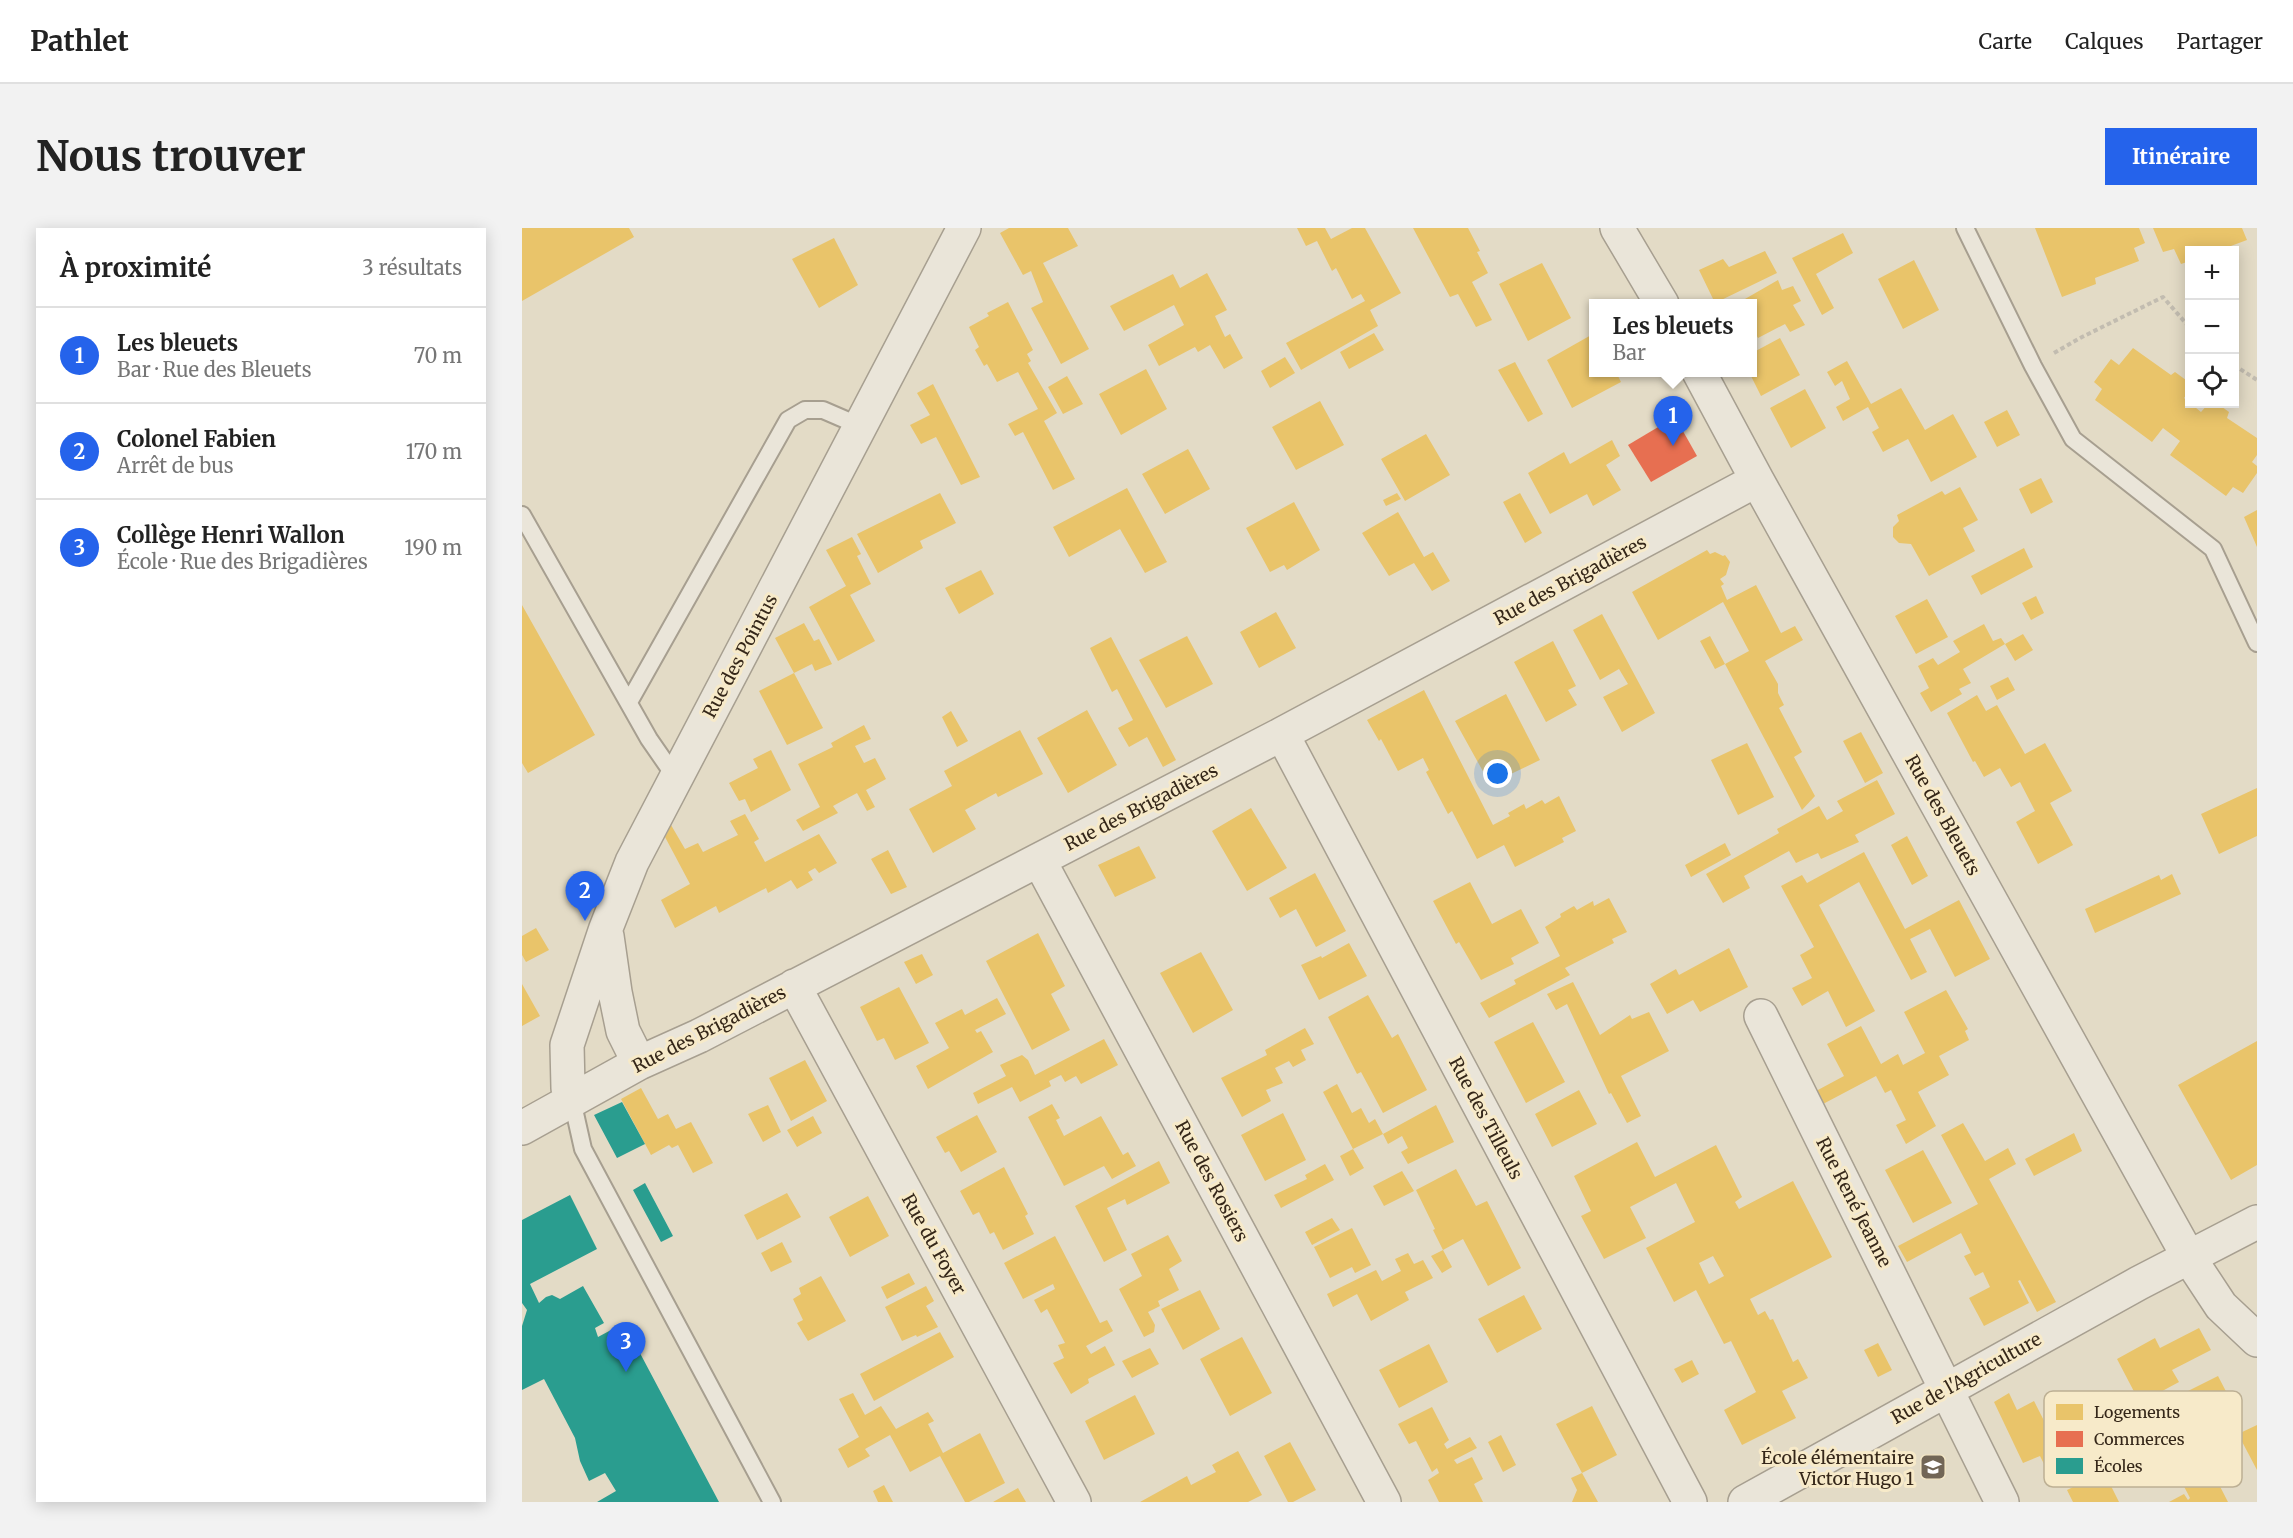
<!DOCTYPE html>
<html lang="fr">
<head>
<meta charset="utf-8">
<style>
  body { margin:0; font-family:Merriweather,serif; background:#f2f2f2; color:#222 }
  .controls { position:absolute; right:18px; top:18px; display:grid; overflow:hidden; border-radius:0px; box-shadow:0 3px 15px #0003 }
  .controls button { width:54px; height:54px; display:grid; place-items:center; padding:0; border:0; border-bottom:2px solid #e0e0e0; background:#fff; color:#222; font:30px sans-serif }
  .you { position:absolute; left:976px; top:546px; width:21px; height:21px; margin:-15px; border:4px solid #fff; border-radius:50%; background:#1a73e8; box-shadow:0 0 0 9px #1a73e833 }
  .badge { display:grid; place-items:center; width:39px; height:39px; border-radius:50%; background:#2563eb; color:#fff; font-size:20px; font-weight:700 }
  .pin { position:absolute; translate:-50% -50px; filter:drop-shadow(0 2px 3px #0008) }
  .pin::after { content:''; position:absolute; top:32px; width:21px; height:18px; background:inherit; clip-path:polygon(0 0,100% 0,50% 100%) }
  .popup { position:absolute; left:1067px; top:71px; width:168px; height:78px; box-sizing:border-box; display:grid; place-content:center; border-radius:0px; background:#fff; filter:drop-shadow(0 2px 4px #0005); font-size:20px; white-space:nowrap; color:#767676 }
  .popup b { font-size:22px; color:#222 }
  .popup::after { content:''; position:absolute; left:50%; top:100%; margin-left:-12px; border:12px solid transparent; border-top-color:#fff }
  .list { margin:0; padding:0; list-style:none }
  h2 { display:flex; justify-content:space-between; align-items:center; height:78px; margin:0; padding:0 24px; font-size:26px }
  h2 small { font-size:20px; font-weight:400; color:#767676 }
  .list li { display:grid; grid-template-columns:39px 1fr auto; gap:18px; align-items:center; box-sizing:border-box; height:96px; padding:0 24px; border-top:2px solid #e0e0e0 }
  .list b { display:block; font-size:22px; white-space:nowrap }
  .list p { margin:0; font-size:20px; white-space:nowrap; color:#767676 }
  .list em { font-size:20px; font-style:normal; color:#767676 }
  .icon { flex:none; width:33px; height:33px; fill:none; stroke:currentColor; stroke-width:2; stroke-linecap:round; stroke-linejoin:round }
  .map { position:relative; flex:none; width:1735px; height:1274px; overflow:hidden; border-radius:0px }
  header { display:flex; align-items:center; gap:36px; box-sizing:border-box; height:84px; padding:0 30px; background:#fff; border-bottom:2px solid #e0e0e0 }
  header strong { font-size:28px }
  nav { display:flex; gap:33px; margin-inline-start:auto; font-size:21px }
  .intro { display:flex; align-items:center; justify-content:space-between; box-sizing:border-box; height:144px; padding:0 36px }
  h1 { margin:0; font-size:42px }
  .button { padding:15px 27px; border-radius:0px; background:#2563eb; color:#fff; font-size:21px; font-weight:700 }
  main { display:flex; gap:36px; padding:0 36px }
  aside { flex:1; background:#fff; border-radius:0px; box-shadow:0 3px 15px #0003 }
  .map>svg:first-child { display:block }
  .homes { fill:#e9c46a; fill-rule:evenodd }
  .shops { fill:#e76f51 }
  .schools { fill:#2a9d8f }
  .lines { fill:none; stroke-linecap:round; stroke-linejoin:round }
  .lane-casing { stroke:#a79f90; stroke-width:20 }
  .street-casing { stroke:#a79f90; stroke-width:36 }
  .path { stroke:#c2bcb0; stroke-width:4; stroke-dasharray:4.5 3; stroke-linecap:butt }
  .lane { stroke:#eae5d9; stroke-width:16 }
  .street { stroke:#eae5d9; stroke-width:33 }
  .labels { text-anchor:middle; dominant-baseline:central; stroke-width:6; stroke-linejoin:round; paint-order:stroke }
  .street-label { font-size:18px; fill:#352719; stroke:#f7eac9 }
  .poi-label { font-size:18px; fill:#352719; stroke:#f7eac9; text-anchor:end }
  .key { fill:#f7eac9; stroke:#bdb094; stroke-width:1.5 }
  .key-label { font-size:16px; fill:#352719 }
</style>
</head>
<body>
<header>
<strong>Pathlet</strong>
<nav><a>Carte</a><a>Calques</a><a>Partager</a></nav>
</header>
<div class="intro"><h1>Nous trouver</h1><a class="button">Itinéraire</a></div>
<main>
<aside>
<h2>À proximité<small>3 résultats</small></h2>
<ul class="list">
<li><span class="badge">1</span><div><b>Les bleuets</b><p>Bar · Rue des Bleuets</p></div><em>70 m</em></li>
<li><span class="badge">2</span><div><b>Colonel Fabien</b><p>Arrêt de bus</p></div><em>170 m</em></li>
<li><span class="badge">3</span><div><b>Collège Henri Wallon</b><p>École · Rue des Brigadières</p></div><em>190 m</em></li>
</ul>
</aside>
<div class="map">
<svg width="1735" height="1274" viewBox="0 0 1735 1274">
  <rect width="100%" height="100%" fill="#e3dbc6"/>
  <path class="homes" d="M0 0H107L112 9 0 73Z
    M487 0H546L556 18 521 35 567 121 539 136 509 80 521 74 509 43 501 47 478 5Z
    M775 0H803L809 11 830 0H843L879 65 848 82 856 98 779 142 764 115 843 73 839 66 830 71 814 40 810 43 795 13 784 18Z
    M891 0H946L958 23 955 24 966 45 950 54 970 92 954 99 936 66 928 69Z
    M1513 0H1617L1623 15 1612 20 1617 33 1573 50 1574 56 1540 69Z
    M1631 0H1720L1725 12 1698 22H1668V33L1659 36 1652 21 1641 24Z
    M1321 5 1331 25 1294 46 1312 80 1300 87 1270 30Z
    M312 10 336 57 297 80 270 31Z
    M1243 23 1255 45 1193 75 1177 42 1201 31 1207 39Z
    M1392 32 1417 82 1381 101 1356 51Z
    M1020 35 1049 90 1006 113 977 56Z
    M685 45 705 82 693 88 703 109 708 106 721 130 702 141 688 117 676 124 673 119 637 138 626 117 662 97 652 77 602 103 588 78 651 46 658 60Z
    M1256 52 1260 62 1271 58 1279 73 1271 77 1283 97 1268 104 1263 96 1236 110 1230 99V76L1216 75Z
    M486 74 511 122 505 126 509 133 506 135 535 185 522 193 553 251 531 262 501 204 493 208 486 196 516 181 496 144 475 154 465 136 462 138 453 122 457 119 447 99 467 88 465 85Z
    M852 105 862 122 827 141 818 124Z
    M1071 106V144H1094L1099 154 1050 180 1025 132Z
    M1258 110 1278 147 1239 168 1227 144H1230V125Z
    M1611 120 1649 147 1653 144 1668 155V163L1662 170 1679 184 1686 176H1696L1707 184 1705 190 1735 210V227L1730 234 1735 238V245L1721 265 1711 259 1704 268 1648 227 1658 213 1641 200 1630 214 1573 172 1580 161 1572 154 1589 131 1597 137Z
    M763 129 773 145 748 160 739 143Z
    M1325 133 1349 176 1379 160 1403 202 1431 186 1455 229 1409 254 1386 211 1361 224 1350 204 1357 200 1346 179 1321 193 1314 179 1328 171 1320 153 1313 158 1305 144Z
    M993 134 1021 186 1006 194 976 142Z
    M624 141 645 181 599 207 577 166Z
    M545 148 561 176 541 186 526 159Z
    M411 156 458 249 439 257 414 209 399 216 388 197 408 187 395 165Z
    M1283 161 1304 200 1269 220 1248 180Z
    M798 173 822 217 774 242 750 199Z
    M1485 182 1498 207 1475 219 1462 194Z
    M904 206 928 247 883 273 859 231Z
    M1090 212 1098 228 1084 237 1099 262 1071 278 1065 266 1028 286 1006 245 1042 224 1048 236Z
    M666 221 688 261 643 286 620 246Z
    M1519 250 1531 274 1509 286 1497 261Z
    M1438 259 1456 292 1441 300 1453 323 1407 348 1389 316 1377 315 1371 309V299L1377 293 1375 287 1420 263 1423 267Z
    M605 260 645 334 623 345 598 301 547 329 531 299Z
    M418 265 434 295 398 313 401 320 356 345 335 306Z
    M875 265 879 271 864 278 861 272Z
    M998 265 1020 305 1003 315 981 274Z
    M772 274 798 322 765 342 762 337 748 344 724 300Z
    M1735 282V319L1722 289Z
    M876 284 902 329 911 324 928 353 910 363 892 335 867 348 840 305Z
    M330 309 339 326 335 328 349 356 328 367 353 413 316 433 287 379 324 358 304 322Z
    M1502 320 1511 339 1459 367 1449 348Z
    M1185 322 1188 326 1193 324 1201 328 1203 327 1208 334 1204 347 1198 351 1202 356 1199 358 1205 372 1234 357 1259 405 1273 398 1281 412 1243 433 1256 456V465L1262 477 1257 480 1280 524 1272 529 1293 568 1280 582 1203 436 1193 441 1178 413 1188 408 1203 436 1227 423 1201 374 1136 412 1110 364Z
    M459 342 472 366 437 386 423 360Z
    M1514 368 1522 385 1509 392 1500 375Z
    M1405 371 1426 409 1394 426 1373 388Z
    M0 377 73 507 6 545 0 535Z
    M754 384 774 420 737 440 718 404Z
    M1080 386 1133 485 1100 504 1081 469 1106 456 1097 441 1078 452 1051 402Z
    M282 395 292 413 297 411 310 436 293 443 290 436 272 445 253 410Z
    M1462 396 1471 413 1479 410 1483 416 1441 441 1449 455 1437 461 1440 466 1409 484 1398 465 1407 460 1396 438 1411 430 1416 437 1438 424 1431 413Z
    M1501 406 1511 422 1493 433 1483 416Z
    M665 408 691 456 644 480 617 432Z
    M589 409 654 532 641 539 625 509 607 519 596 500 611 492 595 461 590 464 568 420Z
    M1031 413 1054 458 1046 462 1055 477 1024 494 992 434Z
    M272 445 301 500 265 517 237 463Z
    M1486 449 1493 462 1475 472 1468 458Z
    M902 462 971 597 988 588 986 585 1002 576 1004 581 1020 572 1023 576 1037 568 1054 603 1040 610 1042 614 993 639 982 617 955 631 930 583 926 586 904 544 907 542 901 530 876 543 859 511 857 513 845 492Z
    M984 466 1018 532 968 556 933 493Z
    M1455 467 1464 483 1475 477 1503 526 1523 515 1550 563 1528 575 1551 617 1516 636 1494 594 1513 583 1498 554 1489 559 1478 540 1462 549 1453 533 1451 534 1425 485Z
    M565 482 595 537 546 565 515 510Z
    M429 483 446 513 435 519 420 489Z
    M342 497 349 511 333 518 342 535 353 530 364 551 344 562 353 579 345 583 335 565 311 578 316 585 281 603 274 592 298 579 276 536 311 519 309 515Z
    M498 502 521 546 476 569 474 565 443 582 454 601 411 625 387 581 430 558 422 543Z
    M1339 504 1361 545 1343 555 1321 513Z
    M1225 515 1252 569 1216 587 1189 532Z
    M249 522 269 562 229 584 223 571 217 573 207 555 236 540 231 531Z
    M1355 552 1373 586 1333 607 1337 614 1299 631 1296 625 1274 635 1267 623 1222 648 1228 660 1201 675 1184 646 1257 605 1255 601 1297 578 1305 592 1321 583 1315 573Z
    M1735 560V608L1697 626 1679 586Z
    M729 580 765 640 725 663 690 603Z
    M223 586 237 611 232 614 243 634 297 606 315 635 297 645 293 640 286 644 291 652 275 661 269 652 246 665 244 660 197 685 194 678 153 700 139 672 168 656 143 609 149 597 163 621 176 615 181 624 216 607 208 593Z
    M1385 608 1406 648 1390 657 1369 617Z
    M1203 615 1209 627 1169 649 1163 637Z
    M617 618 634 650 593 669 576 637Z
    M366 622 385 659 369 666 349 631Z
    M1342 624 1383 701 1437 672 1468 731 1433 749 1408 701 1388 711 1405 744 1389 752 1337 654 1297 677 1353 783 1324 799 1306 763 1280 778 1270 760 1290 750 1278 727 1292 719 1259 658 1280 647 1285 655Z
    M793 645 824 703 794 719 774 681 758 690 747 670Z
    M1650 646 1659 666 1573 705 1563 681 1637 647 1639 652Z
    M948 654 970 696 999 681 1017 715 989 730 992 736 959 752 937 714 934 716 911 673Z
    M1087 670 1105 704 1090 711 1092 715 1043 740 1048 747 967 790 958 775 994 756 992 752 1038 728 1023 699 1039 689 1038 686 1052 678 1055 682 1071 673 1072 678Z
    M14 700 27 722 4 734 0 727V708Z
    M516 705 543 758 529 766 548 802 510 822 464 733Z
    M827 715 845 748 797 772 779 737 799 728 800 730Z
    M1207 720 1226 759 1178 784 1171 772 1145 786 1128 756 1154 741 1157 747Z
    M679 724 711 782 671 805 638 745Z
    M400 726 411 747 394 756 382 734Z
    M1051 754 1078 807 1108 787 1110 791 1127 784 1147 823 1099 848 1119 888 1105 895 1089 865 1087 866 1045 776 1034 782 1025 766Z
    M0 756 18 788 0 798Z
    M377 759 407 815 373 832 362 810 355 813 338 779Z
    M1424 762 1446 801 1443 803 1447 812 1417 828 1427 847 1396 864 1414 898 1384 916 1374 897 1384 892 1369 862 1363 865 1354 848 1301 876 1294 863 1322 848 1305 816 1339 798 1359 836 1376 826 1381 837 1403 825 1382 784Z
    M846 767 870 810 876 806 905 862 861 885 839 844 835 846 806 789Z
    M475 770 484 786 453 802 455 805 459 803 471 824 406 861 394 838 427 820 413 795 440 781 443 787Z
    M1011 794 1043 854 1004 875 972 814Z
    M783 800 792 816 779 822 784 832 771 839 767 833 753 840 761 855 744 862 749 873 720 889 699 850 745 827 743 822Z
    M582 811 596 837 559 856 554 848 543 854 539 847 527 853 529 858 498 874 490 859 456 876 451 865 484 848 478 837 500 827 506 832 513 847Z
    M1735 813V937L1709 952 1656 857Z
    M283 832 305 873 269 893 247 850Z
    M815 856 830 885 839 880 847 895 853 891 861 906 831 921 801 864Z
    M119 860 136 891 146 886 154 901 169 894 191 935 171 945 156 917 150 920 147 917 129 927 99 871Z
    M1057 862 1075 896 1030 919 1013 886Z
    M530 876 538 890 534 892 542 908 579 888 601 927 606 924 614 938 590 951 582 938 542 958 506 889Z
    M246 877 259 904 241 914 226 886Z
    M914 877 932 914 886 936 879 924 886 920 880 908 866 916 861 906Z
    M761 885 784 932 743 953 719 907Z
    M455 887 475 924 439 944 427 923 423 925 414 909Z
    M291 888 300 905 275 919 265 902Z
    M1441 895 1463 933 1486 920 1494 936 1467 951 1534 1074 1515 1084 1498 1052 1496 1053 1507 1075 1462 1098 1447 1070 1468 1059 1461 1044 1453 1048 1442 1028 1449 1025 1439 1005 1385 1034 1376 1018 1456 976 1419 907Z
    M1552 905 1560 923 1512 948 1503 931Z
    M1115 914 1133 949 1194 917 1220 969 1213 974 1217 981 1271 953 1310 1029 1228 1071 1236 1087 1243 1083 1248 1092 1251 1091 1271 1134 1276 1131 1286 1150 1260 1163 1274 1190 1220 1217 1202 1182 1234 1164 1209 1113 1202 1116 1174 1062 1152 1074 1124 1020 1173 994 1154 955 1108 979 1124 1010 1082 1031 1059 988 1069 983 1052 948ZM1191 1028 1202 1048 1187 1056 1177 1035Z
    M831 921 842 940 828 948 818 928Z
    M1401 922 1430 975 1391 995 1363 942Z
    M637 933 648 955 605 977 603 971 585 980 605 1022 582 1034 553 978Z
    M803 936 812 952 759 980 752 967 785 951 783 947Z
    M482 939 506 986 503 988 512 1006 481 1022 472 1004 468 1006 457 984 451 987 438 963Z
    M934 941 954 978 965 973 999 1040 966 1058 941 1011 921 1022 930 1039 920 1045 909 1028 921 1022 911 1002 913 1001 894 962Z
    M880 943 892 963 862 978 851 958Z
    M265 965 279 989 235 1012 222 987Z
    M346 968 367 1008 328 1029 307 989Z
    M810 990 818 1002 790 1017 783 1004Z
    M830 1000 849 1037 833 1045 830 1039 808 1050 792 1019Z
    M646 1007 660 1033 647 1041 657 1062 636 1073 638 1078 626 1084 633 1097 632 1104 622 1109 597 1061 620 1048 609 1026Z
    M533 1008 578 1095 585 1092 591 1103 564 1118 569 1126 583 1118 593 1137 566 1151 567 1155 549 1166 531 1135 542 1130 536 1117 543 1115 525 1081 519 1085 512 1072 533 1061 531 1056 501 1071 482 1035Z
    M260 1014 270 1034 249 1044 239 1025Z
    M886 1025 892 1036 901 1032 911 1050 883 1064 887 1072 849 1093 835 1066 811 1079 805 1066 854 1042 860 1053 879 1043 873 1031Z
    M387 1045 393 1056 365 1071 359 1059Z
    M299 1048 324 1093 286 1113 275 1095 281 1092 271 1071 279 1066 277 1060Z
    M404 1058 412 1073 404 1078 416 1099 395 1109 394 1107 380 1113 363 1079Z
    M678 1062 698 1101 661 1122 639 1081Z
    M1002 1067 1020 1101 975 1125 956 1091Z
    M1677 1100 1689 1122 1650 1142 1657 1154 1618 1175 1595 1131 1633 1110 1638 1120Z
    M418 1104 432 1129 352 1173 338 1146Z
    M720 1109 750 1165 708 1188 678 1131Z
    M1356 1115 1370 1142 1356 1149 1342 1122Z
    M907 1116 926 1154 877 1180 857 1142Z
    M628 1120 637 1136 610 1150 600 1133Z
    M1170 1132 1177 1146 1160 1155 1152 1141Z
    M1696 1148 1710 1175 1677 1193 1662 1165Z
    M331 1165 343 1187 359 1178 374 1201 406 1184 412 1193 406 1196 421 1225 458 1205 483 1255 447 1274H443L418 1228 388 1244 368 1207 343 1221 348 1228 326 1240 316 1221 337 1209 317 1171Z
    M1487 1165 1495 1182 1512 1173 1551 1250 1533 1258 1518 1228 1501 1235 1472 1174Z
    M613 1167 633 1206 582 1232 563 1193Z
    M1070 1178 1095 1227 1060 1245 1076 1274H1050L1055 1262 1049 1250 1060 1245 1034 1196Z
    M910 1179 927 1212 922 1216 925 1221 948 1209 955 1220 932 1232 935 1236 950 1229 961 1251 952 1256 961 1274H917L906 1252 917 1245 915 1240 910 1244 894 1213 887 1216 876 1196Z
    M1735 1197V1242L1716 1206Z
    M1667 1198 1706 1274H1647L1662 1266 1666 1272 1668 1270 1639 1214Z
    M979 1207 994 1237 981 1244 966 1214Z
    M768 1214 794 1262 771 1274H766L742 1228Z
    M716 1223 740 1267 726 1274H618L665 1248 669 1257 694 1244 690 1237Z
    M1582 1244 1597 1274H1551L1545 1262Z
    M362 1257 371 1274H356L351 1263Z
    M496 1260 504 1274H471Z"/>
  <path class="shops" d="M1153 189 1175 228 1129 254 1106 217Z"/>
  <path class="schools" d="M100 874 123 916 95 930 72 887Z
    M123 955 151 1008 139 1014 111 962Z
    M48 967 75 1021 8 1056 17 1075 24 1069 30 1067 38 1071 61 1058 82 1095 73 1100 76 1109 102 1095 197 1274H75L94 1263 83 1245 67 1253 58 1233 53 1210 22 1151 0 1162V1098L5 1082 0 1075V992Z"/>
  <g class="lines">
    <g class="lane-casing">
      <path id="lane" d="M1443 0 1511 138 1551 211 1691 321 1735 415
        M0 287 127 511 154 550
        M107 474 266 192 283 182H301L338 198
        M50 872 61 921 250 1274"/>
    </g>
    <g class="street-casing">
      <path id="street" d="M1095 0 1140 76
        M1177 144 1235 252 1666 1028 1699 1078 1735 1112
        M760 506 1168 1274
        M517 632 862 1274
        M85 708 93 764 101 803 117 835
        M272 758 552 1274
        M1239 788 1480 1274
        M50 872 46 860 45 817 84 700 110 634 442 0
        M0 900 117 835 177 808 760 506 1235 252
        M1223 1274 1617 1055 1735 994"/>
    </g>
    <path class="path" d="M1532 125 1560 109 1641 69 1668 100
      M1712 137 1735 152"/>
    <use href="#lane" class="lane"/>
    <use href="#street" class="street"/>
  </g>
  <defs>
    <g id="school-square" transform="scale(1.35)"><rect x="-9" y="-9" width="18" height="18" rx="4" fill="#726656" stroke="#f7eac9"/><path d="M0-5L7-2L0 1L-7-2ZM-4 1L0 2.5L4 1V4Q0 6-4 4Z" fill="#fff"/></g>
  </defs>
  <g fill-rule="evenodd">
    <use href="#school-square" x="1411" y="1239"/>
  </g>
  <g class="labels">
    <g class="street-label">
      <text transform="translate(1048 352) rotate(-28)">Rue des Brigadières</text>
      <text transform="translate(218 428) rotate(-62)">Rue des Pointus</text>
      <text transform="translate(619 579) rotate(-27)">Rue des Brigadières</text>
      <text transform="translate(1421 587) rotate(61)">Rue des Bleuets</text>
      <text transform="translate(187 801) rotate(-27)">Rue des Brigadières</text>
      <text transform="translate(964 890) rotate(62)">Rue des Tilleuls</text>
      <text transform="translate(690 953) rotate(62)">Rue des Rosiers</text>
      <text transform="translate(1332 974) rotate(63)">Rue René Jeanne</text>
      <text transform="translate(412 1016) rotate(61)">Rue du Foyer</text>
      <text transform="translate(1444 1150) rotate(-29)">Rue de l'Agriculture</text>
    </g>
    <g class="poi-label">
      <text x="1392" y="1229">École élémentaire<tspan x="1392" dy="21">Victor Hugo 1</tspan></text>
    </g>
  </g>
  <rect x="1522" y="1163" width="198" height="96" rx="9" class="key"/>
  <rect x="1534" y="1176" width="27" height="16" fill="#e9c46a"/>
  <rect x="1534" y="1203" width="27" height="16" fill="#e76f51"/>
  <rect x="1534" y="1230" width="27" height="16" fill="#2a9d8f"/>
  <g class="key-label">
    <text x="1572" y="1190">Logements</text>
    <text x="1572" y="1217">Commerces</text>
    <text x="1572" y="1244">Écoles</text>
  </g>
</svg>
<div class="controls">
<button>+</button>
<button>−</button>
<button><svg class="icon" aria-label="locate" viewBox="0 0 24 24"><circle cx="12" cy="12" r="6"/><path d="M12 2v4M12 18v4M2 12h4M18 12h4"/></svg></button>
</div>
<div class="you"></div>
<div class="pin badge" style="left:1151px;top:218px">1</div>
<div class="popup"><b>Les bleuets</b>Bar</div>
<div class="pin badge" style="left:63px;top:693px">2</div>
<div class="pin badge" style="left:104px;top:1144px">3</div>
</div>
</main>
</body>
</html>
